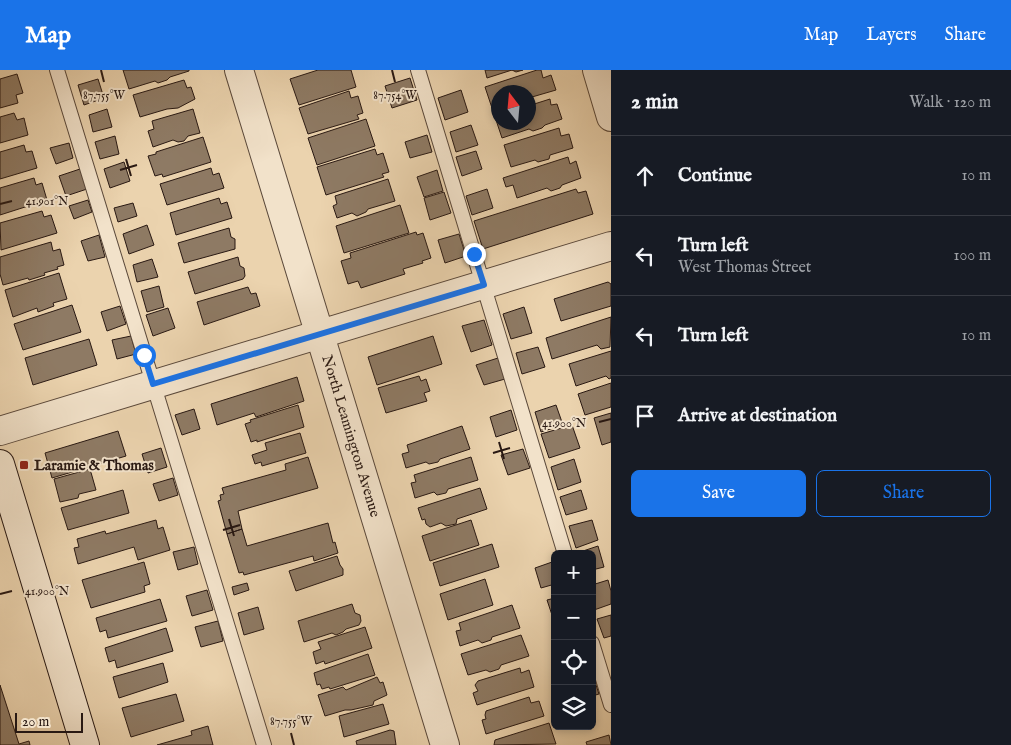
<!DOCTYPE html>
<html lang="en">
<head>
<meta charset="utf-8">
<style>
  body { margin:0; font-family:"IM FELL English",serif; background:#242831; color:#f1f3f6 }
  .controls { position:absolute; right:15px; bottom:15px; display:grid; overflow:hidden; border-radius:8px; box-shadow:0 2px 8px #0003 }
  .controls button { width:45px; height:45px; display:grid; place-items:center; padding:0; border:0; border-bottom:1px solid #363941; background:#171b24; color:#f1f3f6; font:25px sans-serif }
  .compass { position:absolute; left:491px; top:15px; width:45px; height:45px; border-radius:50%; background:#171b24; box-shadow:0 2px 8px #0003; rotate:344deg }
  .scale { position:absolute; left:15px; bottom:12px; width:68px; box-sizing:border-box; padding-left:5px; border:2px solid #291913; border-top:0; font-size:14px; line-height:18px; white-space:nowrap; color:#291913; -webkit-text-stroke:4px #f2e2ca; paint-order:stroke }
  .stop { position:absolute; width:15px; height:15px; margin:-11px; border:4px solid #1a73e8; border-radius:50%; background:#fff }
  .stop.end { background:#1a73e8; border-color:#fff; box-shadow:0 1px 5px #0008 }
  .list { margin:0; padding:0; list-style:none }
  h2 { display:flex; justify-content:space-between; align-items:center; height:65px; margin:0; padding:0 20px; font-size:21px }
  h2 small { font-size:16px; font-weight:400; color:#9ea1a6 }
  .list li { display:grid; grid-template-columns:32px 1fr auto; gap:15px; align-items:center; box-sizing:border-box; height:80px; padding:0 20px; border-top:1px solid #363941 }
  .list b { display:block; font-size:19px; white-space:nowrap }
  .list p { margin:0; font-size:16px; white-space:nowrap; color:#9ea1a6 }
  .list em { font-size:16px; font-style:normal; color:#9ea1a6 }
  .actions { display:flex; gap:10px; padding:15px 20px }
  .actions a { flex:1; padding:11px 0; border:1px solid #1a73e8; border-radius:8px; text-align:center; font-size:18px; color:#1a73e8 }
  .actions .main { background:#1a73e8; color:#fff }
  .icon { flex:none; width:28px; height:28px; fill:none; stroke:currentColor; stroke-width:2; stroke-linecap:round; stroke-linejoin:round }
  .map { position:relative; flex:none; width:611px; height:675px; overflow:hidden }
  header { display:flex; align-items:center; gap:30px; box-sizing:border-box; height:70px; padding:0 25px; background:#1a73e8; color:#fff }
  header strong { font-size:24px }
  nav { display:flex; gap:28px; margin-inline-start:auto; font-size:18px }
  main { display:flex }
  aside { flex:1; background:#171b24 }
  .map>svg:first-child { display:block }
  .building { fill:#8e7a64; stroke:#291913 }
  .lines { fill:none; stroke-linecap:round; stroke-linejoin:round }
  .lane-casing { stroke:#5a483a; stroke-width:16 }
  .street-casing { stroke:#5a483a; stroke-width:30 }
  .secondary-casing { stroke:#291913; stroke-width:30 }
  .lane { stroke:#f2e2ca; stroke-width:14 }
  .street { stroke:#f2e2ca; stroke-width:28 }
  .secondary { stroke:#f2e2ca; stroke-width:28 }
  .route { stroke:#1a73e8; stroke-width:6 }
  .ticks { fill:none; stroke:#291913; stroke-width:2 }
  .poi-dot { fill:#8f2418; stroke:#f2e2ca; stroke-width:2 }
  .labels { text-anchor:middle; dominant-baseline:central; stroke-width:4; stroke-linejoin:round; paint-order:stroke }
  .street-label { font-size:15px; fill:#291913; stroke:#f2e2ca }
  .poi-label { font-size:15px; font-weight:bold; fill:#291913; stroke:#f2e2ca; text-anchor:start }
  .ticks-label { font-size:12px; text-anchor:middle; fill:#291913; stroke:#f2e2ca; stroke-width:4; stroke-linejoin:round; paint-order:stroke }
</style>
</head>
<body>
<header>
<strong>Map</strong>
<nav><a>Map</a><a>Layers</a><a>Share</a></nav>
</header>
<main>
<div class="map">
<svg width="611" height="675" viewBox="0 0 611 675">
  <rect width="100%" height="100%" fill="#ebd3ae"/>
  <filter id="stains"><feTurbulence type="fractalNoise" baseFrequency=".004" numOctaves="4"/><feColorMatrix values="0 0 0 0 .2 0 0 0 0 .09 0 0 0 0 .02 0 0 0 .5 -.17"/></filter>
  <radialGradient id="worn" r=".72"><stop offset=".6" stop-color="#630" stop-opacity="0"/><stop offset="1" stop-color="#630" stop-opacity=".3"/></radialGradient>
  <path class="building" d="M123 0H189V1L170 7 167 10 158 13 155 11 129 19Z
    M318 0H351L356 17 299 35 290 9Z
    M485 0H523L516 2 512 0 487 8Z
    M537 0H541L543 8 551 5 556 20 532 27 528 30V22H498V36L492 38 485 17Z
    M17 4 23 23 16 25 18 33 0 38V9Z
    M410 8 417 30 392 38 385 16Z
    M98 9 104 28 84 35 78 15Z
    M184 10 187 18 191 17 195 29 178 38 167 39 140 47 133 25Z
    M461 20 468 42 445 50 438 28Z
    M349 21 351 28 358 26 363 43 357 45 359 49 308 64 299 38Z
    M550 29 551 35 557 34 562 49 545 55 542 58 533 61 529 59 502 68 495 47 498 46V52H528V36Z
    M107 39 112 57 93 62 89 45Z
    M193 39 200 63 188 66 184 71 178 72 173 70 153 77 148 61 154 59 152 51Z
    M14 43 17 50 24 48 28 65 0 73V47Z
    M366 49 375 76 317 95 308 68Z
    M471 55 478 75 456 82 450 62Z
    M559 58 561 66 569 64 573 78 550 85 549 89 538 92 535 90 511 97 504 75Z
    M427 65 432 82 410 88 405 72Z
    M115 66 119 84 100 89 95 72Z
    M203 67 211 92 163 107 162 104 155 106 148 86 156 84V82Z
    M69 73 73 88 56 94 50 78Z
    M24 75 26 82 32 81 37 98 0 109V82Z
    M375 79 377 85 383 83 389 102 382 104 384 107 326 125 317 97Z
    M476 81 482 99 462 106 456 87Z
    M568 87 570 94 576 91 581 108 562 115 560 118 551 121 547 118 517 128 513 115 506 117 503 108Z
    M124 92 130 111 110 118 104 99Z
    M211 98 213 105 219 103 224 118 167 135 160 114Z
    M80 99 87 119 66 126 59 106Z
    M437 100 443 121 424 127 417 107Z
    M34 108 36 115 42 113 47 130 0 145V118Z
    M388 109 395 131 368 139 366 142 357 146 352 143 337 148 333 136 337 134 335 126Z
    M487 119 493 138 472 145 466 126Z
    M576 119 578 123 586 121 593 144 483 179 474 151Z
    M444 122 451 143 430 150 424 128Z
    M219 128 221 134 227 132 232 148 176 165 170 143Z
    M88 130 92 142 74 149 69 136Z
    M133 133 137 146 118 152 114 138Z
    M400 135 409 163 344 183 336 156Z
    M42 141 44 147 51 145 57 163 1 180 0 153Z
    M147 155 154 175 129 184 123 164Z
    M229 158 231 167 235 169V179L184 193 178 173Z
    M416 162 417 165 423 163 431 188 422 191 423 193 403 199 405 204 361 218 358 211 348 214 341 191 351 188 350 183Z
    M459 164 466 186 445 193 438 170Z
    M99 165 105 187 88 191 81 171Z
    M51 172 53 181 60 179 64 195 57 197 58 199 44 203 45 205 29 210 28 208 3 215 0 204V187Z
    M238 187 240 196 244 198 245 206 243 209 195 224 188 202Z
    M152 189 158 207 137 212 133 195Z
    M59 203 67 229 53 233 54 236 38 242 37 238 13 247 5 220Z
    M608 212 611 214V236L561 251 554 229Z
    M159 216 164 237 147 242 141 221Z
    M248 217 251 224 256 223 260 236 204 255 197 232Z
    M72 235 81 262 23 280 14 254Z
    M120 236 126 254 107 261 101 242Z
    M524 237 532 263 511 269 503 244Z
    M168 238 175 258 153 266 146 245Z
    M611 247 610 277 601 279 597 275 552 289 546 268Z
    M484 250 492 275 471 282 462 256Z
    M131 266 136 284 117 289 112 270Z
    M433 266 442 294 377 315 368 287Z
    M89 269 97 295 33 315 25 288Z
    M538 277 545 297 522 304 516 283Z
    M611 281V308L609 309 606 306 576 316 569 294Z
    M498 288 505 309 484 315 476 295Z
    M419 306 421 311 426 309 430 321 424 323 427 331 386 343 378 318Z
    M297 307 304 331 256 347 254 343 217 355 211 334Z
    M611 313V337L585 345 578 324Z
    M298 335 304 357 257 372V370L251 372 245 354 251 352 250 350Z
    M556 335 563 355 541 362 535 342Z
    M194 339 200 359 182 365 175 345Z
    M511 340 517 360 496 367 490 347Z
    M611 343V372L602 375 594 348Z
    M572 355 580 378 549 388 541 364Z
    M462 356 470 379 440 389 438 392 429 394 426 392 406 398 402 384 409 382 407 375Z
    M118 361 126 386 52 408 45 383Z
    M300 363 306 383 262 396 261 392 255 394 252 385 267 380 265 373Z
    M161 378 167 397 148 403 142 384Z
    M523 379 530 398 508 405 501 385Z
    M308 387 318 418 238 441 242 459 227 464 218 431 221 430 220 425 224 424 222 418 286 400 285 394Z
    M471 387 478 410 448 419 446 423 437 425 434 422 415 428 411 413 416 412 414 405Z
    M574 389 581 412 558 420 551 397Z
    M90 399 96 420 79 424 78 428 60 432 54 409Z
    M173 408 178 425 159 431 153 414Z
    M480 418 487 439 457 449 456 454 446 456 441 453 430 457 426 454 425 449 422 450 418 438Z
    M123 420 129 443 68 460 61 438Z
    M581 420 587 439 566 445 560 427Z
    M156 450 158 459 163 457 170 480 138 490 134 477 78 494 74 478 79 477 77 469 105 461 106 464Z
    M471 450 479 475 430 491 422 466Z
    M592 450 598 470 576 478 569 456Z
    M328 453 333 473 335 472 338 483 314 491 313 486 244 505 243 502 239 503 227 464 242 459 247 476Z
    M492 474 499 497 440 516 433 493Z
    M598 476 604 497 592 500V484L577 483Z
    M194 477 198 494 178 500 173 482Z
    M337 486 340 495 343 499V505L296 521 289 501Z
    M555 491V514L541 518 535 498Z
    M144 492 150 514 144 516 145 522 91 538 82 510Z
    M485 509 493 535 448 550 440 524Z
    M608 510 611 521V534L594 540 592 534V515Z
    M247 513 249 520 234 525 232 517Z
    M207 520 213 540 192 546 186 526Z
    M555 528V551H554L547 530Z
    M160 529 167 551 108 568 106 560 100 562 96 548Z
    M352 534 355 543 360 545 361 551 359 555 346 559 343 562 336 565 332 563 304 572 298 551Z
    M512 535 520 558 492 567 491 570 482 573 478 570 460 576 456 561 461 560 459 553Z
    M258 537 264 559 244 565 238 543Z
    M611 545V566L604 568 597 549Z
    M218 551 223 571 201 577 195 557Z
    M365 557 372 578 325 594 324 591 316 594 313 582 321 579 318 572Z
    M166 558 173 581 117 598 115 590 109 592 105 578Z
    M521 565 529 586 501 595 499 599 490 602 486 600 468 605 461 584Z
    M368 584 375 605 330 619 329 617 322 619 320 614 317 615 314 603Z
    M163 593 168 612 119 628 113 607Z
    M520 598 521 603 529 600 534 617 477 635 473 623 478 621 475 615 478 611Z
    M592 606H593L599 624 592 626Z
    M377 607 380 613 383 612 387 625 374 631 373 635 351 640H345L325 646 318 625 343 617 346 620Z
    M0 615 19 674 29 671 30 675H0Z
    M176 624 184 651 131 667 122 638Z
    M529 627 531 633 539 631 544 646 486 664 482 650 486 649 485 645 486 641Z
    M383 634 389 654 344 667 339 646Z
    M549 653 556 674 494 675 495 670Z
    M208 656 213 675H157L192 665 191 661Z
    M390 660 394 661 396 675H357L356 671Z
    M609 665 611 675H587L586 672Z"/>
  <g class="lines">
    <g class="lane-casing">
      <path id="lane" d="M57 0 264 675
        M418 0 565 484
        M592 573 611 635"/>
    </g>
    <g class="street-casing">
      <path id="street" d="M239 0 445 675
        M597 0 611 47
        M0 361 611 176"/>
    </g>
    <g class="secondary-casing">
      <path id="secondary" d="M0 394 85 675"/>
    </g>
    <use href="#lane" class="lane"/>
    <use href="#street" class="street"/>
    <use href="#secondary" class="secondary"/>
  </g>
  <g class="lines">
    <path class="route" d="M144 285 153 314 484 215 474 184"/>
  </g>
  <path class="ticks" d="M101 0 104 12M392 0 395 12M126 89 131 106M120 100 137 95M0 134 12 131M599 352 611 349M499 372 504 389M493 383 510 378M229 449 234 466M223 460 240 455M0 524 12 521M291 663 294 675"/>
  <rect class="poi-dot" x="19" y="390" width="10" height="10" rx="2.5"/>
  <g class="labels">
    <g class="street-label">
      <text transform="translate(351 366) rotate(73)">North Leamington Avenue</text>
    </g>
    <g class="poi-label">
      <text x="34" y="395">Laramie &amp; Thomas</text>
    </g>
  </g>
  <g class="ticks-label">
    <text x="104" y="29">87.755°W</text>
    <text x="395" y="29">87.754°W</text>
    <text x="47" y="135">41.901°N</text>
    <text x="564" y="357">41.900°N</text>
    <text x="47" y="525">41.900°N</text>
    <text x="291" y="655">87.755°W</text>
  </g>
  <rect width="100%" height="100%" filter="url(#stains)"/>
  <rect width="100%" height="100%" fill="url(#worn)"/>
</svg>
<div class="controls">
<button>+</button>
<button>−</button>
<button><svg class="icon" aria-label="locate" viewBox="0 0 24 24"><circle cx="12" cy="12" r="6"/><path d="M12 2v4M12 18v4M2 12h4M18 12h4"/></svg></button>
<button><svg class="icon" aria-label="layers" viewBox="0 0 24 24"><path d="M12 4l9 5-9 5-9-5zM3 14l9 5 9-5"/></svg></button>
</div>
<svg class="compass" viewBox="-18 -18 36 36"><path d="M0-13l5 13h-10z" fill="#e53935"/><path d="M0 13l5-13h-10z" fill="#9ea1a6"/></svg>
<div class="scale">20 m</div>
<div class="stop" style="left:144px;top:285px"></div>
<div class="stop end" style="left:474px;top:184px"></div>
</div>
<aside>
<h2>2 min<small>Walk · 120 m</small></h2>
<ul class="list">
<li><svg class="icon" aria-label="ahead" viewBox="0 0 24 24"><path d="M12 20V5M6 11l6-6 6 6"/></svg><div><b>Continue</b></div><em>10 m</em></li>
<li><svg class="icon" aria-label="left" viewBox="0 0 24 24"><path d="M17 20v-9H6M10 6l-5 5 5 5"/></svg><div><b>Turn left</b><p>West Thomas Street</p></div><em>100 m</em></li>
<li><svg class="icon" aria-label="left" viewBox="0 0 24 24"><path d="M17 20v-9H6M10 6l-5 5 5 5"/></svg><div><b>Turn left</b></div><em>10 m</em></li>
<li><svg class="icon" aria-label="arrive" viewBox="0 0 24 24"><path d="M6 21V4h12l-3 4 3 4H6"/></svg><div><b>Arrive at destination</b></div></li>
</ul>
<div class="actions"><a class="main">Save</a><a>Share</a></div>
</aside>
</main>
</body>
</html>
